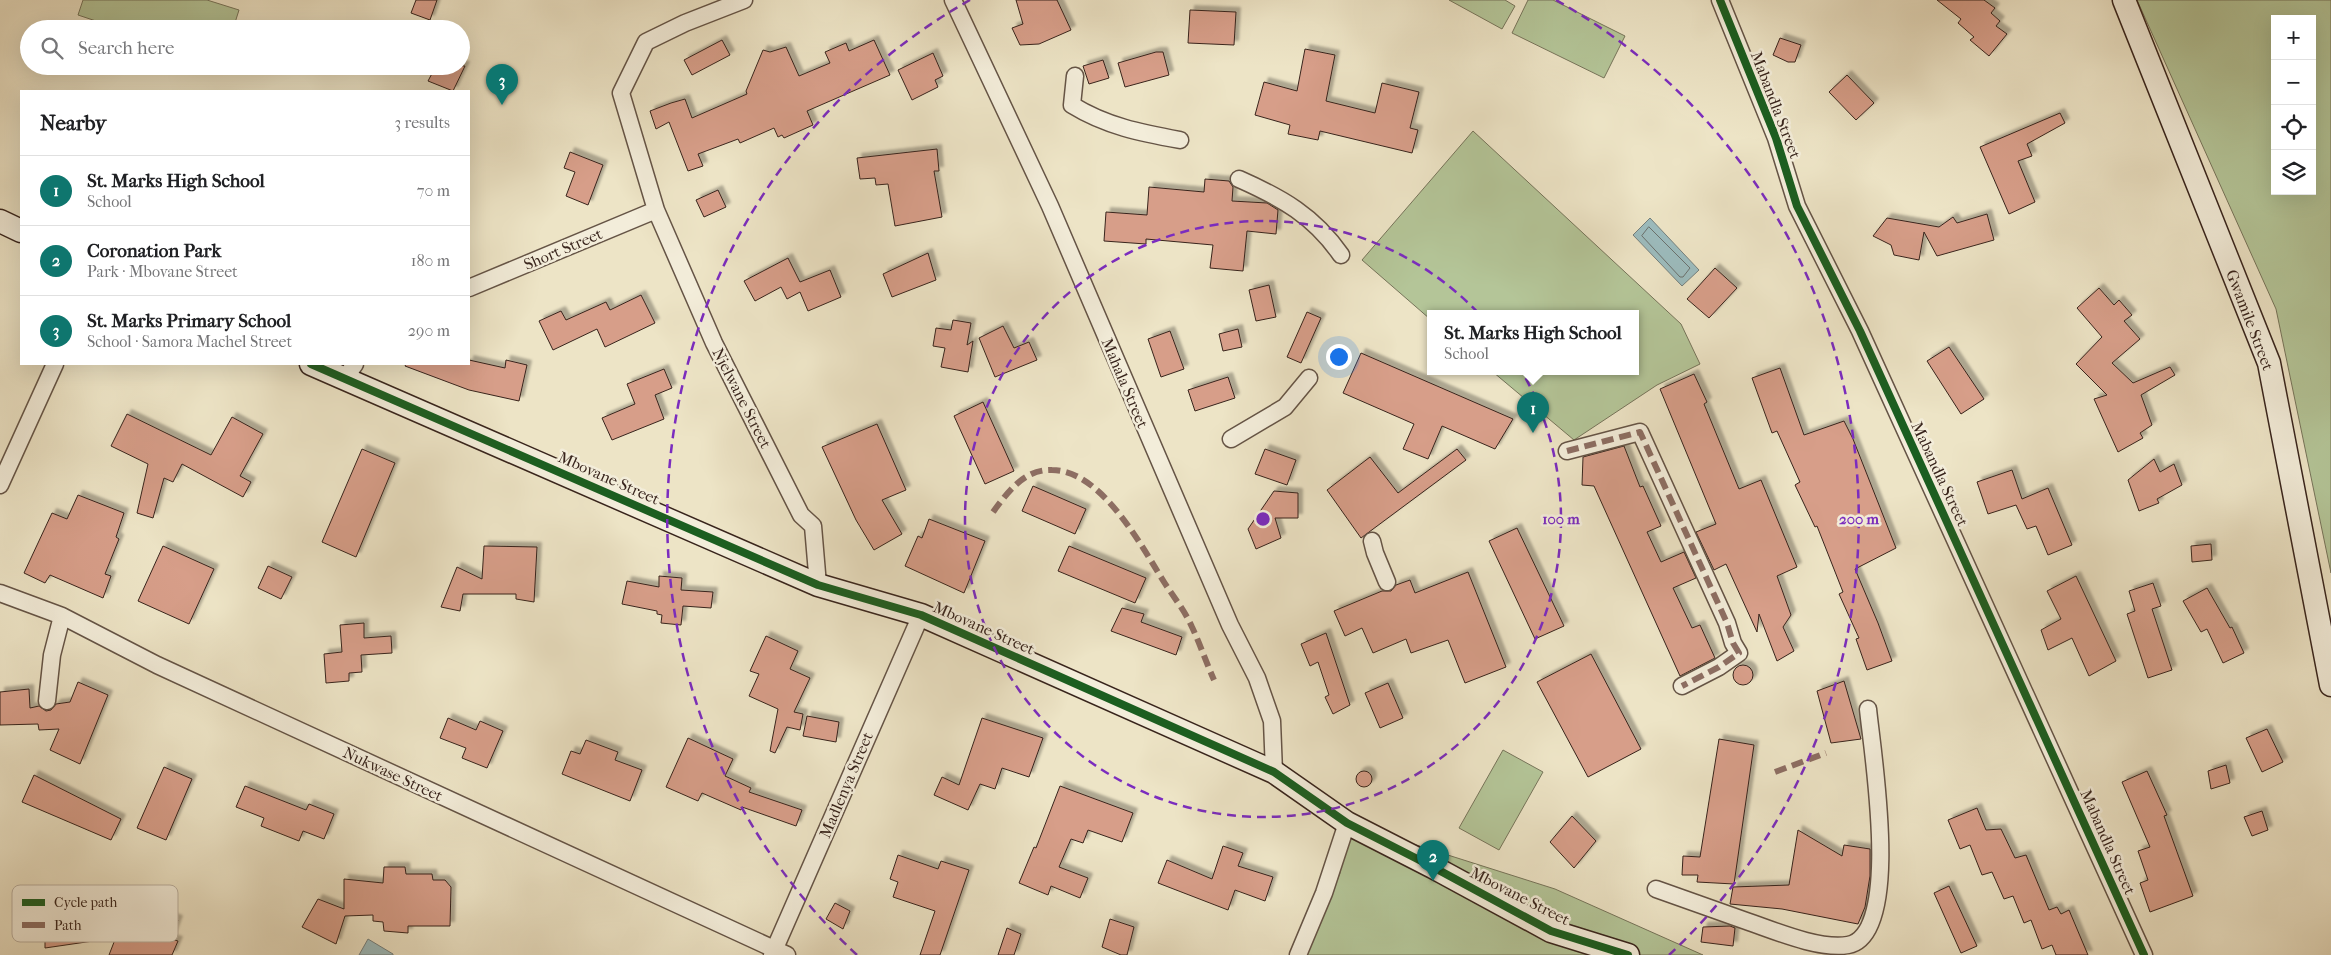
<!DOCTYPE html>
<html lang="en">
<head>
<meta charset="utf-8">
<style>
  body { margin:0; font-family:"IM FELL French Canon",serif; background:#f6f6f6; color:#202124 }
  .controls { position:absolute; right:15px; top:15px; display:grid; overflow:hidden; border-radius:0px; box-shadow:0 5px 20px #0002 }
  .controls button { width:45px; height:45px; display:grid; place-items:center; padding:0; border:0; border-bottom:1px solid #e0e0e0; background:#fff; color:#202124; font:25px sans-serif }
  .you { position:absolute; left:1338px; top:356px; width:18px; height:18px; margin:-12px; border:4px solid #fff; border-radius:50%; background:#1a73e8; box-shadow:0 0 0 8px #1a73e833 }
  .badge { display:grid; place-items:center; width:32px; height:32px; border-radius:50%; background:#0f766e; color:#fff; font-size:16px; font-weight:700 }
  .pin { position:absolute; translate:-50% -41px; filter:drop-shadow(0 1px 2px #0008) }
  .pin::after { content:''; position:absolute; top:26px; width:18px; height:15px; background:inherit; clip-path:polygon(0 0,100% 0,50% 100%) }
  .popup { position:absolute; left:1427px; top:310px; width:212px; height:65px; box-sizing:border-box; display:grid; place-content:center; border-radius:0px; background:#fff; filter:drop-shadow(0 1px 4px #0005); font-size:16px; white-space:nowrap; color:#757577 }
  .popup b { font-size:19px; color:#202124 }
  .popup::after { content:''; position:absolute; left:50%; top:100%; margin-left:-10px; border:10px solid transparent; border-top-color:#fff }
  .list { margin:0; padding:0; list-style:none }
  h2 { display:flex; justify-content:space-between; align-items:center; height:65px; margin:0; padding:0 20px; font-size:21px }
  h2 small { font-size:16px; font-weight:400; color:#757577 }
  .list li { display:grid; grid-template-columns:32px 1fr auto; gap:15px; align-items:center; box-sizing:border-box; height:70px; padding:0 20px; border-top:1px solid #e0e0e0 }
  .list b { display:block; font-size:19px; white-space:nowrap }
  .list p { margin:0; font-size:16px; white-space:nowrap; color:#757577 }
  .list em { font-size:16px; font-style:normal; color:#757577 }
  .icon { flex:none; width:28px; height:28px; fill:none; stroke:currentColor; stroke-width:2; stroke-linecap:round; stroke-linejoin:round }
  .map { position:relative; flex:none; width:2331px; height:955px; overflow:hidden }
  .search { position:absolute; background:#fff; box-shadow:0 5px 20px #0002; left:20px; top:20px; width:450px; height:55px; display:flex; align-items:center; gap:12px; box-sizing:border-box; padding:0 18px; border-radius:28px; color:#757577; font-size:19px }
  .panel { position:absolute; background:#fff; box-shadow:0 5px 20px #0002; left:20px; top:90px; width:450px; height:275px; border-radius:0px }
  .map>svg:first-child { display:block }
  .green { fill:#b4c598; stroke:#76745a; fill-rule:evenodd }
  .water { fill:#9cbcbe; stroke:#747f7d }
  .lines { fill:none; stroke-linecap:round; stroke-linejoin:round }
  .shore { stroke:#6a706d; stroke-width:1 }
  .building { fill:#d79e89; stroke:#38241c; filter:url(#shadow) }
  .street-casing { stroke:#655446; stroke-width:19 }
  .secondary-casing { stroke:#38241c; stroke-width:25 }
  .street { stroke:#f3edda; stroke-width:16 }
  .secondary { stroke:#f3edda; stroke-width:22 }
  .quiet { stroke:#8d6e63; stroke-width:6; stroke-dasharray:12 6; stroke-linecap:butt }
  .cycleway-casing { stroke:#f3edda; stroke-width:11 }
  .cycleway { stroke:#1b5e20; stroke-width:8 }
  .ring { fill:none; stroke:#7b2cbf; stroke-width:2.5; stroke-dasharray:9 6 }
  .labels { text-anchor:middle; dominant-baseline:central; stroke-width:5; stroke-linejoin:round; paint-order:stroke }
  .street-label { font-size:16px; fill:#38241c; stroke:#f3edda }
  .key { fill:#f3edda; stroke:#bbb1a1; stroke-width:1 }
  .key-label { font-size:14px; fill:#38241c }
  .centre { fill:#7b2cbf; stroke:#f3edda; stroke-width:2.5 }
  .ring-label { font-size:15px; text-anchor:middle; font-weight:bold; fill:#7b2cbf; stroke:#f3edda; stroke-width:5; stroke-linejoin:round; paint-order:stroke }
</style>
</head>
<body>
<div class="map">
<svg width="2331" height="955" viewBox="0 0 2331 955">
  <defs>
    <filter id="shadow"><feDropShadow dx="4.5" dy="-4.5" stdDeviation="1" flood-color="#0004"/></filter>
  </defs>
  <rect width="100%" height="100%" fill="#ede4c6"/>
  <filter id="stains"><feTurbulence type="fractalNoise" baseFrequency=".004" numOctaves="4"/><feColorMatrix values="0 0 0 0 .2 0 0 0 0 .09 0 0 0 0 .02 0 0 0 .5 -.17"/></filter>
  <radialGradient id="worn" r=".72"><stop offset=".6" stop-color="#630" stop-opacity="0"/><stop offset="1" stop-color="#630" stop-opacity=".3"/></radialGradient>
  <path class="green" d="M83 0H207L239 10 233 29H120L78 15Z
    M1449 0H1505L1515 6 1502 29Z
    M1528 0H1553L1625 36 1604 78 1512 33Z
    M2137 0H2331V573L2276 309ZM2275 19H2312V191H2275Z
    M1473 131 1681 324 1700 364 1657 385 1574 440 1493 372H1636V314H1430V319L1362 260Z
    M1503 750 1543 772 1499 850 1459 828Z
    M1347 823 1555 889 1703 955H1306L1340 873Z"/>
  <path class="water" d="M1650 218 1699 270 1682 286 1633 235Z
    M368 939 393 954V955H359Z"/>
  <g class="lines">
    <path class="shore" d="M1649 227 1690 268 1683 277H1680L1642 236Z"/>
  </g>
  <path class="building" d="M416 0H437L430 20 411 13Z
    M1016 0H1057L1071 30 1039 44 1020 45 1012 28 1023 24Z
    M1937 0H1984L1995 8 1991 13 2000 21 1996 26 2007 34 1989 56 1970 40 1974 37 1958 23 1961 19Z
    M1190 10 1236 12 1234 45 1188 43Z
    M1780 38 1801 45 1795 62H1788L1773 55Z
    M722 40 730 55 692 75 684 60Z
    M874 40 890 75 807 111 813 125 784 138 782 135 778 137 774 128 740 143 738 139 698 154 703 166 688 171 669 122 656 129 650 111 671 103 685 99 692 118 747 94 746 91 763 50 770 52 786 47 799 76 830 63 825 52 846 43 849 51Z
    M1305 49 1335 55 1326 101 1375 113 1382 83 1419 92 1410 128 1418 130 1412 153 1320 131 1318 140 1288 134 1290 125 1255 115 1264 82 1297 91Z
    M1156 52H1163L1169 75 1125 87 1118 63Z
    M933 53 943 76 935 80 938 87 912 100 898 70Z
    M1103 60 1109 78 1089 84 1083 66Z
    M436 66H465L453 91 428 81Z
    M1847 75 1874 103 1856 120 1829 92Z
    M2060 113 2065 123 2027 144 2032 156 2018 161 2035 202 2009 214 1980 147Z
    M937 149 939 171H934L942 217 895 226 888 184 876 185 875 178 860 179 857 158Z
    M570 152 603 165 588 205 566 196 575 172 564 168Z
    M1205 179 1229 181 1233 187 1232 201 1267 203 1278 210 1276 234 1247 231 1243 271 1210 268 1213 245 1146 239V244L1104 241 1106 212 1147 215 1149 187 1204 192Z
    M718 190 726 207 704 217 696 200Z
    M1987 214 1994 240 1937 256 1924 232 1919 260 1894 255 1891 245 1873 236 1887 218 1939 227 1953 217 1957 223Z
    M928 253 936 280 892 297 883 274Z
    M788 258 800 282 830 270 841 297 808 311 800 292 787 299 781 287 755 301 744 281Z
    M1715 268 1737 288 1709 318 1687 299Z
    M1269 285 1276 317 1256 321 1249 290Z
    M2099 288 2114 305 2119 300 2132 315 2124 321 2140 339 2112 363 2133 383 2170 367 2175 375 2141 395 2152 425 2140 433 2143 438 2118 452 2094 399 2107 395 2076 364 2102 337 2077 308Z
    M641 295 655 323 605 347 597 329 553 350 539 321 561 311 566 320 606 302 610 310Z
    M1307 312 1321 318 1301 363 1287 357Z
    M953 320 971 323 967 345 973 341 968 372 941 367 945 348 933 346 936 328 951 330Z
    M1003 326 1014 348 1029 342 1037 360 995 377 979 338Z
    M1238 329 1242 347 1223 351 1219 334Z
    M1170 331 1184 369 1161 377 1148 339Z
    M1949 347 1984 399 1961 414 1927 361Z
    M1361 353 1513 419 1495 449 1442 426 1428 459 1403 449 1414 424 1343 393Z
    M469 360 505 368 506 360 527 365 519 401 469 390 405 366 406 364H469Z
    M1780 368 1804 435 1844 421 1853 439 1896 548 1855 569 1878 623 1892 661 1867 670 1856 639 1859 638 1839 594 1843 592 1817 526 1815 527 1795 485 1800 482 1777 431 1772 433 1752 378Z
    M664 369 672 388 655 395 664 419 612 440 602 418 635 404 627 384Z
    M1694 374 1707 402 1704 404 1739 489 1761 480 1797 567 1777 576 1791 615 1783 627 1794 651 1777 661 1759 614 1757 632 1726 564 1714 570 1696 532 1716 524 1660 389Z
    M1228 377 1235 398 1195 411 1188 390Z
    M983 402 1014 471 985 484 954 416Z
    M127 414 211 455 232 417 263 434 240 476 251 482 243 497 182 464 173 482 164 478 153 518 137 513 148 464 111 446Z
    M877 424 906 490 882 500 902 534 874 550 856 520 822 447Z
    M1624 446 1640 487 1643 486 1661 526 1647 532 1661 562 1684 552 1696 578 1673 588 1692 628 1700 625 1715 658 1680 676 1594 486 1582 485 1583 457Z
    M362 449 395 463 356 557 322 542Z
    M1265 449 1296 460 1287 485 1255 474Z
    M1457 449 1466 460 1361 538 1327 490 1370 457 1398 493Z
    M2154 459 2160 472 2174 464 2182 485 2157 499 2159 503 2139 511 2128 480Z
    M2012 470 2022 499 2048 488 2072 545 2048 555 2036 526 2027 529 2016 505 1988 514 1977 482Z
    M1033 486 1086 509 1075 534 1022 511Z
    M1274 491 1298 493V518H1275L1281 538 1256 549 1248 529Z
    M78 495 124 513 116 537 119 539 105 574 111 576 103 598 50 575 45 583 24 573 52 513 67 519Z
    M929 519 985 541 964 593 905 566 918 536 922 538Z
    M1517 528 1564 626 1535 639 1489 541Z
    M2211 544 2212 560 2192 562 2191 546Z
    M163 546 214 569 189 624 138 601Z
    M484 546 537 547 534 602 516 599V594H463L460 611 441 607 457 567 482 579Z
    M1069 546 1146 578 1135 603 1058 571Z
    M268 566 292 577 281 599 258 588Z
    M1468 572 1506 667 1465 683 1448 640 1411 653 1406 639 1373 653 1362 628 1345 636 1334 611 1382 591H1391L1396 585 1410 580 1415 593Z
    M659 576 682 578 681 590 713 592 711 608 683 606 681 625 661 623 662 615 657 614V611L622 604 627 581 659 587Z
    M2076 576 2116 661 2089 676 2072 638 2048 650 2041 630 2061 619 2047 591Z
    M2153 583 2161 606 2152 609 2172 670 2148 678 2127 614 2135 611 2129 591Z
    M2207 588 2230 628 2232 627 2244 653 2223 663 2207 629 2201 632 2183 601Z
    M1122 608 1144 614 1141 622 1182 637 1176 655 1111 631Z
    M364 623V638L391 636 392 653 361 655 362 672 349 673V681L326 683 324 654 342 652 340 625Z
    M1326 633 1350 705 1333 714 1325 697 1329 695 1318 662 1310 666 1301 644Z
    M766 636 798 651 790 669 810 678 794 712 803 714 800 730 787 727 775 753 770 751 778 709 749 696 759 674 750 671Z
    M1591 654 1641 749 1588 777 1537 682Z
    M1733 675a10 10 0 1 1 20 0a10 10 0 1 1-20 0Z
    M1844 681 1861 739 1831 743 1817 691Z
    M78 682 108 695 80 764 50 750 59 729 39 730 38 724 0 725V692L29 689 30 708 39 706 46 711 51 710 56 704 70 702Z
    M1388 683 1403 718 1380 728 1365 693Z
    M807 716 839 722 836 742 803 736Z
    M448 718 476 730 480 721 503 731 487 768 462 758 466 748 440 738Z
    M982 718 1043 738 1029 777 1002 768 995 789 980 784 968 810 934 795 942 777 959 785Z
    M2267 729 2283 762 2262 772 2246 738Z
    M688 738 733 759 725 776 751 788 749 792 802 810 796 826 742 807 741 810 702 793 698 801 666 787Z
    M1719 739 1754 745 1734 884 1697 882 1698 875H1682L1683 856 1700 857Z
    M586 740 618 752 615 760 642 770 630 801 562 774 571 751 580 754Z
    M2226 765 2230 783 2211 789 2208 771Z
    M164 767 192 779 166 840 137 828Z
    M1356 779a8 8 0 1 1 16 0a8 8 0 1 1-16 0Z
    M2147 771 2167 815 2164 816 2193 896 2150 912 2140 883 2148 880 2138 851 2150 847 2122 782Z
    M34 775 121 819 111 840 22 802Z
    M245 786 306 810 309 804 334 814 324 839 303 831 299 841 261 826 264 818 236 807Z
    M1060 786 1133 813 1122 842 1088 830 1083 843 1071 839 1059 867 1088 878 1080 898 1051 886 1048 895 1019 883 1034 847 1036 848Z
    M1977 808 1986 830 2001 829 2015 858 2026 855 2049 910 2057 907 2061 914 2069 910 2088 955H2056L2052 945 2042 949 2031 920 2024 923 2013 896 2004 899 1992 872 1982 875 1970 845 1960 849 1948 820Z
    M2262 811 2268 830 2252 836 2244 817Z
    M1572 816 1596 841 1574 868 1550 842Z
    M1798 830 1842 856 1844 845 1870 849V876L1865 907 1858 924 1782 909 1730 904 1733 887 1789 885Z
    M1223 846 1243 853 1238 866 1273 877 1265 901 1235 890 1228 910 1158 883 1167 860 1212 879Z
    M898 855 938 869 941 861 969 870 940 955H920L935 911 893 897 898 882 890 879Z
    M384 867H405L406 874H432L433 880H445L451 887 450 926H408V933L384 931 383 922 373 921V915L345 916 336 944 302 927 318 899 344 909V879L383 883Z
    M1949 886 1977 946 1961 953 1934 893Z
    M124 900 178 920 171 939 178 941 172 955H109L116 937 106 939Z
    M93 903 100 940 45 948V936L49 931 45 923 51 921V914L68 912V905Z
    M835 903 850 911 843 929 826 919Z
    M1110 919 1134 927 1127 955H1121L1102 947Z
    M1730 926 1735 928 1733 946 1701 942 1703 927Z
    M1007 928 1021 934 1014 955H998Z"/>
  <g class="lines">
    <g class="street-casing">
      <path id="street" d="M744 0 685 23 646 42 621 93 656 210 714 343 801 515 813 526 818 585
        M953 0 1050 206 1230 625 1257 678 1272 721 1274 772
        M1720 0 1776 138 1797 206 1860 331 2144 955
        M1075 76 1072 105C1106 126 1141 133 1180 140
        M1239 179C1282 198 1314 216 1341 255
        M469 288 656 210
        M345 378 355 364
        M1231 439 1285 407 1309 378
        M1567 451 1640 432 1727 623 1733 643 1739 653 1719 667 1682 686
        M0 485 55 364
        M1372 541 1375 553 1387 582
        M0 593 62 616 157 665 787 955
        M47 701 52 655 62 616
        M1656 889C1687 900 1718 911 1749 922 1775 931 1820 950 1848 945 1903 935 1872 751 1868 709
        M772 955 921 615
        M1298 955 1324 893 1347 823"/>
    </g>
    <g class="secondary-casing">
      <path id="secondary" d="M2124 0 2269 363 2331 685
        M0 221 21 231
        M311 364 818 585 921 615 1274 772 1347 823 1433 867 1551 931 1628 955"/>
    </g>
    <use href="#street" class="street"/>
    <use href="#secondary" class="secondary"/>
    <path class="quiet" d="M1567 451 1640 432 1727 623 1733 643 1739 653 1719 667 1682 686
      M993 512C1008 492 1024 469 1052 470 1101 470 1141 545 1164 582 1173 596 1185 611 1192 627 1200 644 1206 662 1214 680
      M1775 772 1826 753"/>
    <g class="cycleway-casing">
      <path id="cycleway" d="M1720 0 1776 138 1797 206 1860 331 2144 955
        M311 364 818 585 921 615 1274 772 1347 823 1433 867 1551 931 1628 955"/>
    </g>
    <use href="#cycleway" class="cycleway"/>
  </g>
  <g class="ring">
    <circle cx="1263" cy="519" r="298"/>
    <path d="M857 955A596 596 0 0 1 970 0M1556 0A596 596 0 0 1 1669 955"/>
  </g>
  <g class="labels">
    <g class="street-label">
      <text transform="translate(1776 105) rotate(69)">Mabandla Street</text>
      <text transform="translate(563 249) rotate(-23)">Short Street</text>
      <text transform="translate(2250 320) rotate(69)">Gwamile Street</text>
      <text transform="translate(1125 383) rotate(67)">Mahala Street</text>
      <text transform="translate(742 398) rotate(63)">Njelwane Street</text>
      <text transform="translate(1940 474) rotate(65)">Mabandla Street</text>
      <text transform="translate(609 478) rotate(24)">Mbovane Street</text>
      <text transform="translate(984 628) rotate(24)">Mbovane Street</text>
      <text transform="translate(393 774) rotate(25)">Nukwase Street</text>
      <text transform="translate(846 785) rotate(-67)">Madlenya Street</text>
      <text transform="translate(2108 842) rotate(66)">Mabandla Street</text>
      <text transform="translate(1520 896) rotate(27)">Mbovane Street</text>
    </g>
  </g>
  <rect x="12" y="885" width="166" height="57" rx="8" class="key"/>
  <rect x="22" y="899" width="23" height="7" fill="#1b5e20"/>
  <rect x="22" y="922" width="23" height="6" fill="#8d6e63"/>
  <g class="key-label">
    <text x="54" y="907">Cycle path</text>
    <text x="54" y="930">Path</text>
  </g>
  <circle cx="1263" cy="519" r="8" class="centre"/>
  <g class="ring-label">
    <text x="1561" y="524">100 m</text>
    <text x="1859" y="524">200 m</text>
  </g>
  <rect width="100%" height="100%" filter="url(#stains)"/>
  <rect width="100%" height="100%" fill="url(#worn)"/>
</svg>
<div class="controls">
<button>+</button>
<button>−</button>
<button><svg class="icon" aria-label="locate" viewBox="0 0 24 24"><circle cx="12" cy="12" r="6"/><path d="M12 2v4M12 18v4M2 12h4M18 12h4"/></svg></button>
<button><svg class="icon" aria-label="layers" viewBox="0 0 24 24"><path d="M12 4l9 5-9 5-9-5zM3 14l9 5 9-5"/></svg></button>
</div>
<div class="you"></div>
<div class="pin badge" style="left:1533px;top:433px">1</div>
<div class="popup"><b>St. Marks High School</b>School</div>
<div class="pin badge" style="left:1433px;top:881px">2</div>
<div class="pin badge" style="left:502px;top:105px">3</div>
<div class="search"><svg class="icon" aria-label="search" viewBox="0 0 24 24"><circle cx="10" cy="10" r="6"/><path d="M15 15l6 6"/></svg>Search here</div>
<section class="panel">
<h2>Nearby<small>3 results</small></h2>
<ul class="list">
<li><span class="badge">1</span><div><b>St. Marks High School</b><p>School</p></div><em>70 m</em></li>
<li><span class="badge">2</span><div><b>Coronation Park</b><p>Park · Mbovane Street</p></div><em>180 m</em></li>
<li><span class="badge">3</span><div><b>St. Marks Primary School</b><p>School · Samora Machel Street</p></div><em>290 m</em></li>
</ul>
</section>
</div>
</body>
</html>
